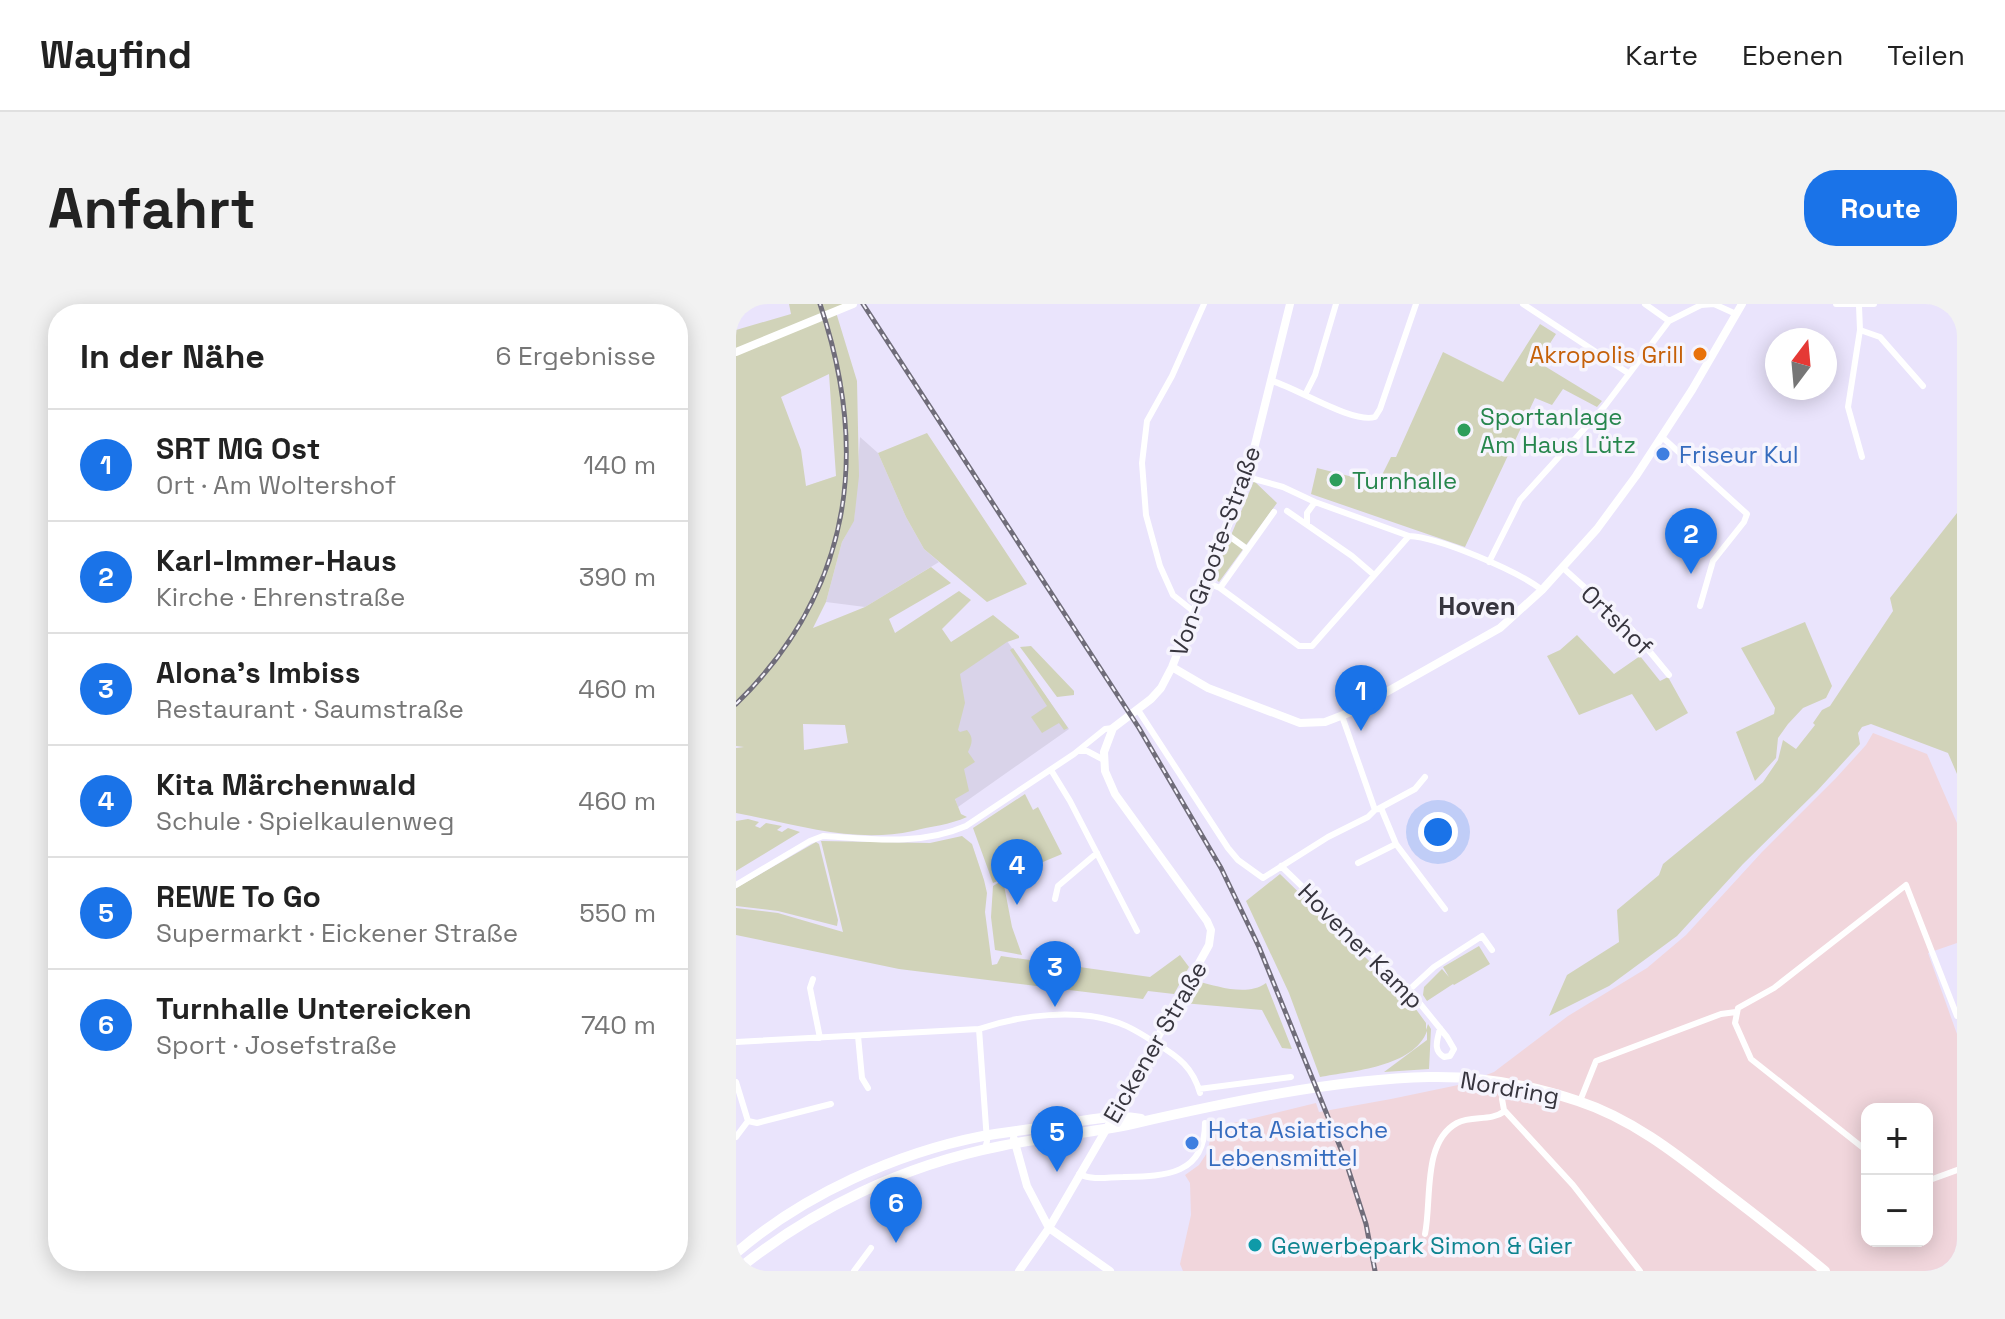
<!DOCTYPE html>
<html lang="de">
<head>
<meta charset="utf-8">
<style>
  body { margin:0; font-family:"Space Grotesk",sans-serif; background:#f2f2f2; color:#222 }
  .controls { position:absolute; right:24px; bottom:24px; display:grid; overflow:hidden; border-radius:16px; box-shadow:0 4px 20px #0003 }
  .controls button { width:72px; height:72px; display:grid; place-items:center; padding:0; border:0; border-bottom:2px solid #e0e0e0; background:#fff; color:#222; font:40px sans-serif }
  .compass { position:absolute; left:1029px; top:24px; width:72px; height:72px; border-radius:50%; background:#fff; box-shadow:0 4px 20px #0003; rotate:16deg }
  .you { position:absolute; left:702px; top:528px; width:28px; height:28px; margin:-20px; border:6px solid #fff; border-radius:50%; background:#1a73e8; box-shadow:0 0 0 12px #1a73e833 }
  .badge { display:grid; place-items:center; width:52px; height:52px; border-radius:50%; background:#1a73e8; color:#fff; font-size:26px; font-weight:700 }
  .pin { position:absolute; translate:-50% -66px; filter:drop-shadow(0 2px 4px #0008) }
  .pin::after { content:''; position:absolute; top:42px; width:28px; height:24px; background:inherit; clip-path:polygon(0 0,100% 0,50% 100%) }
  .list { margin:0; padding:0; list-style:none }
  h2 { display:flex; justify-content:space-between; align-items:center; height:104px; margin:0; padding:0 32px; font-size:34px }
  h2 small { font-size:26px; font-weight:400; color:#767676 }
  .list li { display:grid; grid-template-columns:52px 1fr auto; gap:24px; align-items:center; box-sizing:border-box; height:112px; padding:0 32px; border-top:2px solid #e0e0e0 }
  .list b { display:block; font-size:30px; white-space:nowrap }
  .list p { margin:0; font-size:26px; white-space:nowrap; color:#767676 }
  .list em { font-size:26px; font-style:normal; color:#767676 }
  .map { position:relative; flex:none; width:1221px; height:967px; overflow:hidden; border-radius:32px }
  header { display:flex; align-items:center; gap:48px; box-sizing:border-box; height:112px; padding:0 40px; background:#fff; border-bottom:2px solid #e0e0e0 }
  header strong { font-size:38px }
  nav { display:flex; gap:44px; margin-inline-start:auto; font-size:28px }
  .intro { display:flex; align-items:center; justify-content:space-between; box-sizing:border-box; height:192px; padding:0 48px }
  h1 { margin:0; font-size:56px }
  .button { padding:20px 36px; border-radius:32px; background:#1a73e8; color:#fff; font-size:28px; font-weight:700 }
  main { display:flex; gap:48px; padding:0 48px }
  aside { flex:1; background:#fff; border-radius:32px; box-shadow:0 4px 20px #0003 }
  .map>svg:first-child { display:block }
  .commercial { fill:#d9d3e9 }
  .industrial { fill:#f1d6dc; fill-rule:evenodd }
  .green { fill:#d1d3b9; fill-rule:evenodd }
  .lines { fill:none; stroke-linecap:round; stroke-linejoin:round }
  .minor { stroke:#fff; stroke-width:6 }
  .tertiary { stroke:#fff; stroke-width:8 }
  .primary { stroke:#fff; stroke-width:10 }
  .rail-casing { stroke:#706d7a; stroke-width:5 }
  .rail { stroke:#f6f4fd; stroke-width:2; stroke-dasharray:6; stroke-linecap:butt }
  .food-dot { fill:#e8710a; stroke:#f6f4fd; stroke-width:3 }
  .leisure-dot { fill:#2e9e5b; stroke:#f6f4fd; stroke-width:3 }
  .shop-dot { fill:#3f7fe0; stroke:#f6f4fd; stroke-width:3 }
  .culture-dot { fill:#0f9aa8; stroke:#f6f4fd; stroke-width:3 }
  .labels { text-anchor:middle; dominant-baseline:central; stroke-width:7; stroke-linejoin:round; paint-order:stroke }
  .food-label { font-size:24px; fill:#c56008; stroke:#f6f4fd; text-anchor:end }
  .leisure-label { font-size:24px; fill:#27864d; stroke:#f6f4fd; text-anchor:start }
  .shop-label { font-size:24px; fill:#366cbe; stroke:#f6f4fd; text-anchor:start }
  .street-label { font-size:24px; fill:#37353e; stroke:#f6f4fd }
  .culture-label { font-size:24px; fill:#0d838f; stroke:#f6f4fd; text-anchor:start }
  .neighbourhood-label { font-size:26px; font-weight:bold; fill:#37353e; stroke:#f6f4fd }
</style>
</head>
<body>
<header>
<strong>Wayfind</strong>
<nav><a>Karte</a><a>Ebenen</a><a>Teilen</a></nav>
</header>
<div class="intro"><h1>Anfahrt</h1><a class="button">Route</a></div>
<main>
<aside>
<h2>In der Nähe<small>6 Ergebnisse</small></h2>
<ul class="list">
<li><span class="badge">1</span><div><b>SRT MG Ost</b><p>Ort · Am Woltershof</p></div><em>140 m</em></li>
<li><span class="badge">2</span><div><b>Karl-Immer-Haus</b><p>Kirche · Ehrenstraße</p></div><em>390 m</em></li>
<li><span class="badge">3</span><div><b>Alona's Imbiss</b><p>Restaurant · Saumstraße</p></div><em>460 m</em></li>
<li><span class="badge">4</span><div><b>Kita Märchenwald</b><p>Schule · Spielkaulenweg</p></div><em>460 m</em></li>
<li><span class="badge">5</span><div><b>REWE To Go</b><p>Supermarkt · Eickener Straße</p></div><em>550 m</em></li>
<li><span class="badge">6</span><div><b>Turnhalle Untereicken</b><p>Sport · Josefstraße</p></div><em>740 m</em></li>
</ul>
</aside>
<div class="map">
<svg width="1221" height="967" viewBox="0 0 1221 967">
  <rect width="100%" height="100%" fill="#eae4fc"/>
  <path class="commercial" d="M124 133 142 149 170 213 188 245 203 258 129 303 90 298 106 238 118 216Z
    M271 337 333 425 222 503 182 390Z"/>
  <path class="industrial" d="M1137 429 1191 450 1221 519V639L1192 649 1221 730V967H447L444 960 455 911 454 879 449 871 463 861 471 849 477 824 580 799 583 808 655 795 727 780 758 768 832 712 911 664 950 631 1026 548 1100 474 1130 441ZM1131 805H1191V937H1131Z"/>
  <path class="green" d="M53 0H110L99 5 121 77 123 172 118 217 106 238 90 298 77 324 129 303 195 263 215 279 153 315 159 329 223 287 235 296 206 325 215 338 257 311 283 332V334L271 338 224 370 229 399 222 426 224 428 231 426C238 434 236 439 232 448L239 458 228 465 233 487 219 495 225 510 231 513C213 521 196 522 177 527 117 540 59 520 0 509V444L8 443 0 442V26L55 10ZM93 70 100 172 70 182 65 146 45 93ZM67 420 109 421 112 439 68 446Z
    M804 20 820 30 802 58 866 97 861 103 827 85 816 101 799 94 729 243 575 190 581 164 625 175 627 170 641 181 655 153H660L707 48 767 78Z
    M191 129 291 280 251 298 188 245 170 213 142 149Z
    M518 177 541 199 483 278 478 273 479 269Z
    M1221 209V470L1212 449 1135 420 1126 423 1122 429 1124 440 1081 487 1007 560 941 632 873 682 813 712 831 671 883 638 881 606 923 571 927 560 1027 478 1042 456 1047 436 1060 445 1079 421 1077 419 1086 406 1094 402 1157 307 1154 294Z
    M1069 318 1096 382 1090 394 1067 404 1052 420 1042 434 1040 454 1019 477 1000 428 1038 410 1039 404 1005 344Z
    M841 331 878 370 904 352 924 377 932 373 952 409 920 427 896 390 843 411 811 352 824 346Z
    M295 342 338 387V391L321 393 284 343Z
    M277 344 332 424 328 426 323 419 306 429 295 413 311 402 274 346Z
    M289 490 297 506 302 503 326 550 257 579 237 524Z
    M12 515 23 518 19 522 24 524 30 519 46 522 41 526 46 528 52 524 64 528 0 567V517Z
    M226 532 236 540 248 576 251 589 249 608 256 661 261 660 265 652 414 673 444 651 453 663 438 690 412 687 407 695 163 665 0 631V604L42 609 107 628 85 537 194 539Z
    M80 538 83 540 102 616 101 622 42 607 0 602V584Z
    M544 570 674 697 690 719V726L692 720 695 725 693 765 648 768 691 736V727C678 763 616 767 584 773L553 689 510 597Z
    M267 576 276 623 286 651 259 646 255 613 257 582Z
    M743 642 754 660 718 681 717 680 691 697 687 691 688 683 706 665 713 673 707 663Z
    M460 677C481 682 511 693 530 679L556 745 546 744 526 706 447 699Z"/>
  <g class="lines">
    <path class="minor" d="M787 0 892 69
      M909 0 933 17
      M1100 0H1138
      M1123 2 1124 26 1112 103 1126 153
      M1124 26 1144 33 1187 82
      M536 77C561 84 617 120 639 113L644 105 680 0
      M570 89 579 71 600 0
      M926 133 1011 210 1008 218 977 257 964 302
      M511 173 547 183 579 198 673 232
      M551 207 616 252 638 271
      M571 220V209L579 198
      M489 229 511 245
      M753 258 784 196 868 103 933 17 965 1 978 0 1000 10
      M826 263 896 326 933 371
      M469 278 484 284 563 342H576L673 232C702 233 782 267 806 286
      M484 284 538 208
      M457 307 437 291 424 262 410 211 406 159 411 117 436 72 468 0
      M402 406 492 544 502 556 527 574 592 533 632 513 639 506 606 412
      M342 447H351L368 456
      M315 466 334 497 401 627
      M645 504 660 540 709 605
      M642 505 679 485 689 473
      M622 559 660 540
      M545 562 673 686 711 733 718 745 714 752 708 753C696 746 702 735 704 724
      M0 581 74 537 87 532C135 535 184 542 230 522L338 450 369 425 377 424
      M319 595 322 582 361 549
      M77 675 74 684 84 734
      M673 686 698 663 746 632 756 646
      M243 725 251 837 249 845
      M122 732 126 774 132 784
      M0 738 243 725C284 711 342 704 383 719 397 724 409 732 421 740 443 753 457 764 464 789
      M0 778 12 817
      M769 779 766 795 768 806 837 881 904 967
      M463 785 555 773
      M844 797 860 757 985 710 1000 708
      M12 817 21 819 95 800
      M0 833 12 817
      M1131 847 1015 755 999 719 1002 704 1038 684 1170 581 1221 712
      M343 870C358 877 372 873 387 873 428 872 469 872 469 819
      M1191 877 1221 866
      M689 930C696 896 686 838 721 819 737 811 754 818 769 807
      M118 967 135 944"/>
    <path class="tertiary" d="M0 48 117 0
      M436 363 472 384 564 419 589 418 615 408 764 324 806 286 861 225 900 172 956 86 1006 0
      M278 835 291 882 313 924 374 967
      M283 967 313 924 378 812 473 641 475 626 471 617 379 490 369 467 368 448 377 424 415 395 425 384 436 363 511 173 554 0"/>
    <path class="primary" d="M0 949C67 891 160 849 247 832 269 828 292 826 314 822 344 818 375 809 405 815
      M0 967C76 905 168 861 265 842 308 833 353 829 396 820 488 799 599 775 693 773 743 772 795 781 842 797 894 814 938 848 980 881 1017 909 1054 938 1089 967"/>
    <g class="rail-casing">
      <path id="rail" d="M127 0 403 424 485 564 523 643 609 855 630 920 639 967
        M0 400C116 287 134 149 84 0"/>
    </g>
    <use href="#rail" class="rail"/>
  </g>
  <circle class="food-dot" cx="964" cy="50" r="8"/>
  <g class="leisure-dot">
    <circle cx="728" cy="126" r="8"/>
    <circle cx="600" cy="176" r="8"/>
  </g>
  <g class="shop-dot">
    <circle cx="927" cy="150" r="8"/>
    <circle cx="456" cy="839" r="8"/>
  </g>
  <circle class="culture-dot" cx="519" cy="941" r="8"/>
  <g class="labels">
    <g class="food-label">
      <text x="948" y="50">Akropolis Grill</text>
    </g>
    <g class="leisure-label">
      <text x="744" y="112">Sportanlage<tspan x="744" dy="28">Am Haus Lütz</tspan></text>
      <text x="616" y="176">Turnhalle</text>
    </g>
    <g class="shop-label">
      <text x="943" y="150">Friseur Kul</text>
      <text x="472" y="825">Hota Asiatische<tspan x="472" dy="28">Lebensmittel</tspan></text>
    </g>
    <g class="street-label">
      <text transform="translate(479 247) rotate(-70)">Von-Groote-Straße</text>
      <text transform="translate(881 316) rotate(44)">Ortshof</text>
      <text transform="translate(625 642) rotate(45)">Hovener Kamp</text>
      <text transform="translate(419 738) rotate(-60)">Eickener Straße</text>
      <text transform="translate(774 784) rotate(10)">Nordring</text>
    </g>
    <g class="culture-label">
      <text x="535" y="941">Gewerbepark Simon &amp; Gier</text>
    </g>
    <g class="neighbourhood-label">
      <text x="741" y="302">Hoven</text>
    </g>
  </g>
</svg>
<div class="controls">
<button>+</button>
<button>−</button>
</div>
<svg class="compass" viewBox="-18 -18 36 36"><path d="M0-13l5 13h-10z" fill="#e53935"/><path d="M0 13l5-13h-10z" fill="#767676"/></svg>
<div class="you"></div>
<div class="pin badge" style="left:625px;top:427px">1</div>
<div class="pin badge" style="left:955px;top:270px">2</div>
<div class="pin badge" style="left:319px;top:703px">3</div>
<div class="pin badge" style="left:281px;top:601px">4</div>
<div class="pin badge" style="left:321px;top:868px">5</div>
<div class="pin badge" style="left:160px;top:939px">6</div>
</div>
</main>
</body>
</html>
